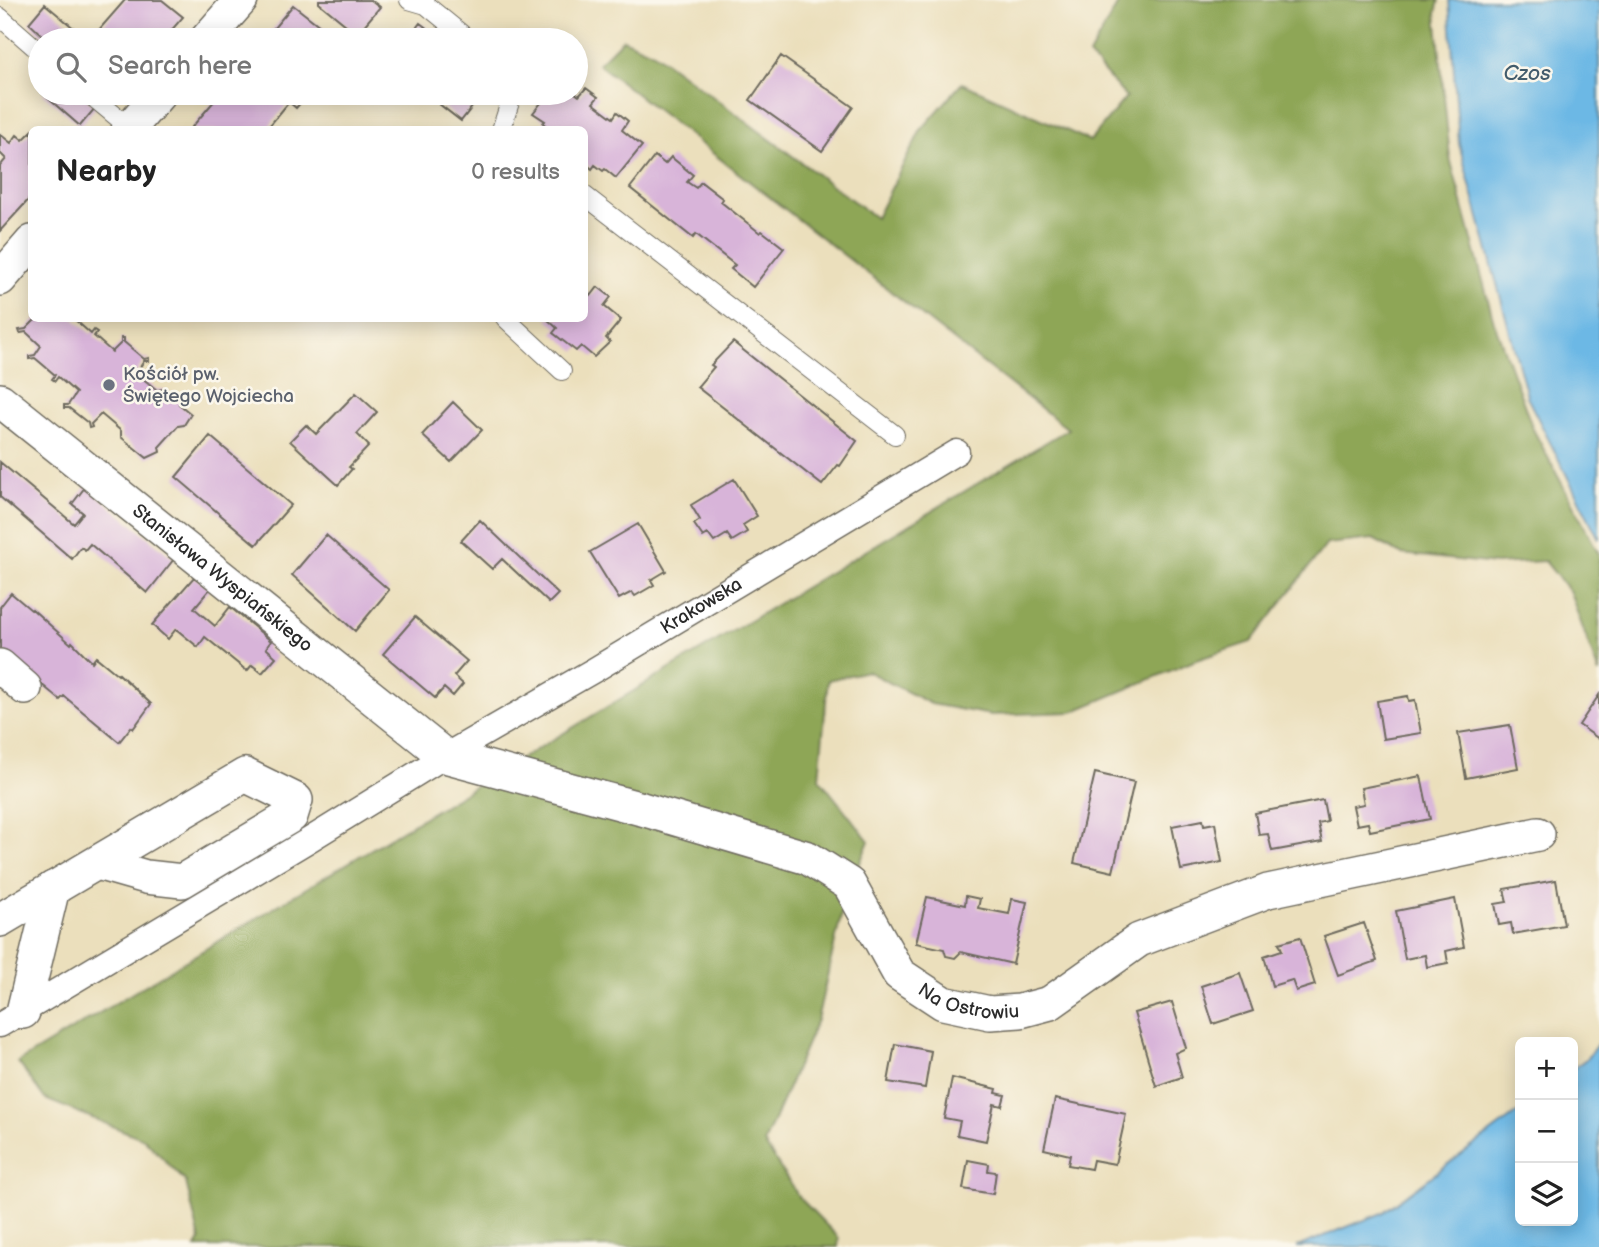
<!DOCTYPE html>
<html lang="en">
<head>
<meta charset="utf-8">
<style>
  body { margin:0; font-family:"Balsamiq Sans",sans-serif; background:#f6f6f6; color:#222 }
  .controls { position:absolute; right:21px; bottom:21px; display:grid; overflow:hidden; border-radius:10px; box-shadow:0 4px 18px #0003 }
  .controls button { width:63px; height:63px; display:grid; place-items:center; padding:0; border:0; border-bottom:2px solid #e0e0e0; background:#fff; color:#222; font:35px sans-serif }
  .list { margin:0; padding:0; list-style:none }
  h2 { display:flex; justify-content:space-between; align-items:center; height:91px; margin:0; padding:0 28px; font-size:30px }
  h2 small { font-size:23px; font-weight:400; color:#767676 }
  .icon { flex:none; width:38px; height:38px; fill:none; stroke:currentColor; stroke-width:2; stroke-linecap:round; stroke-linejoin:round }
  .map { position:relative; flex:none; width:1599px; height:1247px; overflow:hidden }
  .search { position:absolute; background:#fff; box-shadow:0 4px 18px #0003; left:28px; top:28px; width:560px; height:77px; display:flex; align-items:center; gap:18px; box-sizing:border-box; padding:0 24px; border-radius:38px; color:#767676; font-size:26px }
  .panel { position:absolute; background:#fff; box-shadow:0 4px 18px #0003; left:28px; top:126px; width:560px; height:196px; border-radius:10px }
  .map>svg:first-child { display:block }
  .forest { fill:#8ea657; stroke:#5c6841; stroke-width:2 }
  .water { fill:#6cb8e5; stroke:#4c7288; stroke-width:2 }
  .building { fill:#d8b4d9 }
  .lines { fill:none; stroke-linecap:round; stroke-linejoin:round }
  .service-casing { stroke:#6e6a5e; stroke-width:20 }
  .pedestrian-casing { stroke:#6e6a5e; stroke-width:27 }
  .minor-casing { stroke:#6e6a5e; stroke-width:36 }
  .service { stroke:#fff; stroke-width:18 }
  .pedestrian { stroke:#fff; stroke-width:24 }
  .minor { stroke:#fff; stroke-width:33 }
  .worship-dot { fill:#6b7280; stroke:#fbf7ec; stroke-width:2.5 }
  .labels { text-anchor:middle; dominant-baseline:central; stroke-width:5; stroke-linejoin:round; paint-order:stroke }
  .worship-label { font-size:19px; fill:#5b616d; stroke:#fbf7ec; text-anchor:start }
  .street-label { font-size:19px; fill:#2b2b2b; stroke:#fbf7ec }
  .water-label { font-size:21px; font-style:italic; fill:#425c6c; stroke:#fbf7ec }
</style>
</head>
<body>
<div class="map">
<svg width="1599" height="1247" viewBox="0 0 1599 1247">
  <rect width="100%" height="100%" fill="#fbf7ec"/>
  <filter id="ink" filterUnits="userSpaceOnUse"><feTurbulence type="fractalNoise" baseFrequency=".0143" numOctaves="2"/><feDisplacementMap in="SourceGraphic" scale="14" xChannelSelector="R" yChannelSelector="G"/><feConvolveMatrix kernelMatrix="1 2 1 2 8 2 1 2 1" color-interpolation-filters="sRGB"/></filter>
  <filter id="wash" filterUnits="userSpaceOnUse"><feTurbulence type="fractalNoise" baseFrequency=".00686" numOctaves="4" result="noise"/><feDisplacementMap in="SourceGraphic" scale="28" xChannelSelector="R" yChannelSelector="G"/><feGaussianBlur stdDeviation="1.57" result="paint"/><feColorMatrix in="noise" values="0 0 0 0 0 0 0 0 0 0 0 0 0 0 0 0 0 1.4 0 .05"/><feComposite in="paint" operator="in"/></filter>
  <g filter="url(#wash)">
    <rect width="100%" height="100%" fill="#ebdfbc"/>
    <path class="forest" d="M1120 0H1439L1436 13 1450 158 1494 322 1533 429 1599 554V674L1570 592 1545 561 1496 564 1401 554 1373 539 1327 544 1251 642 1196 660 1072 712 991 715 931 704 867 671 828 680 819 778 869 841 845 899 817 1020 764 1143 799 1197 839 1238 838 1247H196L200 1240 186 1182 144 1139 45 1099 18 1062 1068 429 598 64 623 39 654 53 876 218 921 130 962 83 1090 141 1126 97 1089 55Z"/>
    <path class="water" d="M1449 0H1599V539L1528 399 1459 144Z
      M1599 1042V1247H1297L1382 1213 1520 1111V1221H1573V1069L1587 1058Z"/>
    <g id="blocks">
      <path class="building" d="M125 0H162L183 17 163 40H90Z
        M319 0H371L380 7 357 34 319 3Z
        M45 4 88 40H47L29 23Z
        M293 5 338 40H264Z
        M420 23 443 40H400L409 29 413 32Z
        M781 56 853 107 822 151 750 100Z
        M586 88 598 97 593 103 613 118 617 112 628 121 622 130 642 146 616 178 605 169 603 171 595 165 592 169 584 162V130H550L543 123 545 121 533 113 549 93H575L579 96Z
        M42 93H79L96 107 80 126Z
        M221 93H309L296 108 289 102 266 130H195L192 127Z
        M425 93H483L461 121Z
        M32 131V196L0 231V166L6 159 0 153V134L11 143 17 135 23 140Z
        M655 156 665 164 671 157 693 175 687 182 696 188 701 182 723 199 721 202 760 233 762 231 784 248 753 287 731 269 735 265 696 234 693 238 630 188Z
        M598 287 611 297 604 306 621 320 606 338 610 342 594 357 581 346 576 351 553 333 557 328 546 318H584V291L591 296Z
        M37 318H73L91 334 94 330 97 332 94 336 112 352 121 343V338H124V342L144 359 149 358V361H144L136 373 157 390 163 389 174 400 178 395 183 400 179 404 191 414 184 425 178 426 159 447 160 452 147 458 121 437V431L101 414 91 424 92 427 89 428 88 423 69 408H64V405H68L76 393 58 377 55 381 52 379 55 375 35 358 29 359V356L35 355 41 346 26 332 20 333 19 330 26 329Z
        M733 342 857 441 840 466 838 465 822 485 697 387 714 367 711 365Z
        M356 393 377 412 357 434 369 446 349 467 352 469 338 485 290 441 306 425 316 434Z
        M453 402 482 430 451 462 422 435Z
        M210 436 291 505 256 545 176 477Z
        M0 462 74 524 83 513 72 504 86 486 174 559 147 593 90 544 85 550 81 547 72 559 0 497Z
        M734 479 757 516 743 525 747 532 732 541 727 534 714 542 708 534 703 537 694 524 700 520 691 505Z
        M480 520 558 594 549 603 502 559 492 569 461 541Z
        M638 524 666 571 651 580 654 585 635 596 632 592 619 599 590 552Z
        M326 535 389 590 355 631 292 575Z
        M194 577 210 589 194 608 215 626 230 607 271 641 266 648 276 657 262 673 252 665 247 671 205 637 198 647 176 629 168 639 152 625Z
        M11 593 31 610 32 609 71 644 72 642 92 662 96 657 118 675 119 674 151 704 133 729 131 727 119 742 64 696 60 700 0 649V607Z
        M415 617 467 661 454 676 463 684 453 696 444 688 435 698 383 654Z
        M1599 695V739L1579 725Z
        M1408 696 1409 701 1415 700 1421 733 1383 739 1377 701Z
        M1510 725 1518 768 1466 778 1458 733Z
        M1095 773 1134 782 1113 872 1074 863Z
        M1421 776 1430 819 1370 831 1368 823 1357 825 1353 806 1364 804 1361 788Z
        M1323 800 1327 821 1318 823 1322 842 1272 851 1268 834 1259 835 1255 813Z
        M1203 820 1204 825 1215 823 1222 862 1181 870 1172 826Z
        M1556 880 1564 925 1513 934 1511 923 1499 925 1495 904 1507 902 1504 889Z
        M966 896 980 899 978 908 1009 914 1012 899 1027 902 1013 964 961 952 955 958 946 956 944 949 916 943 927 897 965 905Z
        M1455 899 1464 947 1446 951 1448 963 1427 967 1425 955 1405 959 1396 911Z
        M1364 923 1377 961 1338 975 1324 936Z
        M1300 937 1315 985 1296 991 1292 980 1272 986 1264 956 1282 950 1279 943Z
        M1240 973 1253 1011 1213 1024 1201 986Z
        M1172 1002 1186 1048 1175 1053 1182 1077 1156 1086 1134 1013Z
        M895 1044 931 1051 925 1088 888 1082Z
        M952 1078 997 1089 996 1093 1005 1095 1002 1106 994 1104 986 1141 957 1135 960 1121 944 1118Z
        M1055 1099 1126 1114 1115 1164 1093 1160 1091 1169 1068 1165 1070 1155 1044 1149Z
        M968 1160 989 1164 988 1171 996 1172 993 1194 963 1189Z"/>
    </g>
  </g>
  <g filter="url(#ink)">
    <use href="#blocks" fill-opacity="0" stroke="#6e6a5e" stroke-width="2"/>
    <g class="lines">
      <g class="service-casing">
        <path id="service" d="M409 0 426 5 469 40
          M0 17 40 52
          M88 93 129 127
          M501 130 513 93
          M584 195 895 435
          M505 318 562 371"/>
      </g>
      <g class="pedestrian-casing">
        <g id="pedestrian">
          <path id="s1" d="M0 1025 309 840 445 756 596 669 957 452"/>
        </g>
      </g>
      <g class="minor-casing">
        <g id="minor">
          <path d="M206 40 241 0"/>
          <path d="M128 130 160 93"/>
          <path d="M0 279 32 242"/>
          <path id="s2" d="M0 400 445 756 642 809 808 858 849 884 899 974 943 1003 990 1013 1020 1011 1050 1003 1139 940 1268 891 1538 834"/>
          <path d="M0 666 25 688"/>
          <path d="M0 920 245 775 296 800 291 816 182 881 146 877 97 863"/>
          <path d="M23 1012 53 888"/>
        </g>
      </g>
      <use href="#service" class="service"/>
      <use href="#pedestrian" class="pedestrian"/>
      <use href="#minor" class="minor"/>
    </g>
  </g>
  <circle class="worship-dot" cx="109" cy="385" r="7"/>
  <g class="labels">
    <g class="worship-label">
      <text x="123" y="374">Kościół pw.<tspan x="123" dy="22">Świętego Wojciecha</tspan></text>
    </g>
    <g class="street-label">
      <text stroke="none"><textPath href="#s2" startOffset="285">Stanisława Wyspiańskiego</textPath></text>
      <text stroke="none"><textPath href="#s1" startOffset="817">Krakowska</textPath></text>
      <text stroke="none"><textPath href="#s2" startOffset="1176">Na Ostrowiu</textPath></text>
    </g>
    <g class="water-label">
      <text x="1527" y="73">Czos</text>
    </g>
  </g>
</svg>
<div class="controls">
<button>+</button>
<button>−</button>
<button><svg class="icon" aria-label="layers" viewBox="0 0 24 24"><path d="M12 4l9 5-9 5-9-5zM3 14l9 5 9-5"/></svg></button>
</div>
<div class="search"><svg class="icon" aria-label="search" viewBox="0 0 24 24"><circle cx="10" cy="10" r="6"/><path d="M15 15l6 6"/></svg>Search here</div>
<section class="panel">
<h2>Nearby<small>0 results</small></h2>
<ul class="list">
</ul>
</section>
</div>
</body>
</html>
